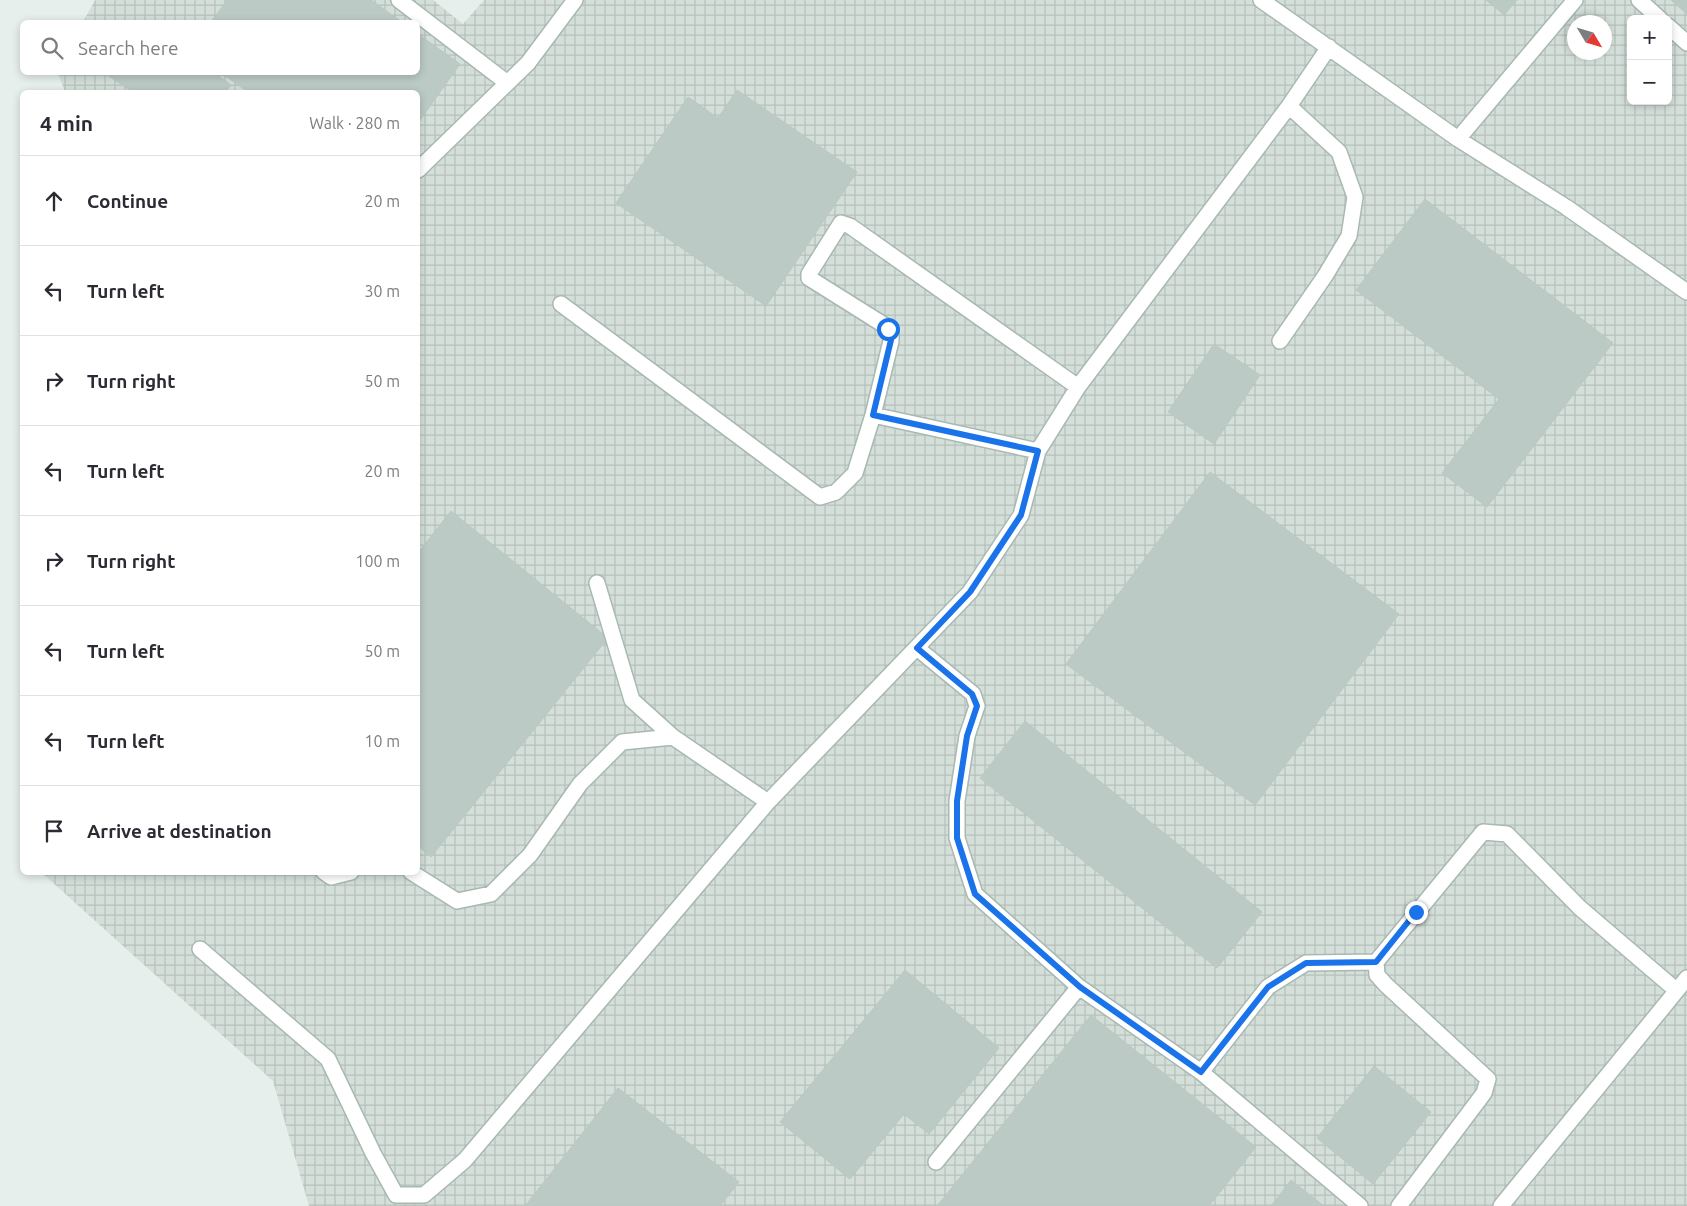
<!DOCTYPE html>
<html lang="en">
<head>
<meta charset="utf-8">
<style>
  body { margin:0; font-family:Ubuntu,sans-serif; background:#f2f2f3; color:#2b2b33 }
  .controls { position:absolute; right:15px; top:15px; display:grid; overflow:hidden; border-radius:8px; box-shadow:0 2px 8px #0003 }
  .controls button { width:45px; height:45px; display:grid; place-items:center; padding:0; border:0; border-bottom:1px solid #e1e1e2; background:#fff; color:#2b2b33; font:25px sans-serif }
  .compass { position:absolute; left:1567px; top:15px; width:45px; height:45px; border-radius:50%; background:#fff; box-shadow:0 2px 8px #0003; rotate:128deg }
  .stop { position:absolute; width:15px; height:15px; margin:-11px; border:4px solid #1a73e8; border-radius:50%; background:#fff }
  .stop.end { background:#1a73e8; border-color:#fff; box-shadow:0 1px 5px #0008 }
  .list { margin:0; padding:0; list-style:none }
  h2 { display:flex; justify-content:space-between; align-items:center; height:65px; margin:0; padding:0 20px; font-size:21px }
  h2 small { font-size:16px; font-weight:400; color:#7c7c81 }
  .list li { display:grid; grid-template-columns:32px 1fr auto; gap:15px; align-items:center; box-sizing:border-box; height:90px; padding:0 20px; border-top:1px solid #e1e1e2 }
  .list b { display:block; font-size:19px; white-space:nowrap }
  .list em { font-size:16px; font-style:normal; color:#7c7c81 }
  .icon { flex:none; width:28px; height:28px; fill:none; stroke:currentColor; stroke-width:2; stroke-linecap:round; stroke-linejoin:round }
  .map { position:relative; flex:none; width:1687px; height:1206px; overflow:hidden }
  .search { position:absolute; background:#fff; box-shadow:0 2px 8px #0003; left:20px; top:20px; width:400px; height:55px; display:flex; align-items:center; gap:12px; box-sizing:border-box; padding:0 18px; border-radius:8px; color:#7c7c81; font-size:19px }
  .panel { position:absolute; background:#fff; box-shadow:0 2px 8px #0003; left:20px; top:90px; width:400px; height:785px; border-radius:8px }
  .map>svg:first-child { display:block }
  .industrial { fill:url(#industrial-grid); fill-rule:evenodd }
  .building { fill:#bbcac4; stroke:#b8c9c2 }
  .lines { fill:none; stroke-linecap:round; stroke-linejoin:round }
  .minor-casing { stroke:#a8b8b2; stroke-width:18 }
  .minor { stroke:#fff; stroke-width:15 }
  .route { stroke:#1a73e8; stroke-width:6 }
</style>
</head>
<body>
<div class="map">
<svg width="1687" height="1206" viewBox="0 0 1687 1206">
  <defs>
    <pattern id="industrial-grid" width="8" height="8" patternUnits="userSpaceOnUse" patternTransform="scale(1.25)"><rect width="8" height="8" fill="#d4dfda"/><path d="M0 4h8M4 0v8" fill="none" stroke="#b6c1bc"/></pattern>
  </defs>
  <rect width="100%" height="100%" fill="#e6efeb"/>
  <path class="industrial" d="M95 0H433L463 24 484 0H1687V1206H309L273 1081 42 873 418 872V92H65L58 73 418 72V22H83ZM1631 19H1668V101H1631ZM1574 22H1604V52H1574Z"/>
  <path class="building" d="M227 0H371L402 22H211Z
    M1486 0H1517L1504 15Z
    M1671 0H1687V14Z
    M418 34 460 64 418 123V92H248L220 72H418Z
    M213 72 231 85 226 92H133L104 73Z
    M737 90 857 172 766 306 616 203 688 97 718 118Z
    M1425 199 1613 343 1487 507 1442 473 1499 399 1356 290Z
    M1214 344 1260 375 1214 444 1168 412Z
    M1210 472 1399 614 1255 805 1066 664Z
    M451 511 608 638 431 857 418 846V553Z
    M1025 721 1262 912 1217 968 980 778Z
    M905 970 999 1048 929 1134 904 1114 850 1179 780 1122Z
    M1091 1015 1256 1147 1209 1206H937Z
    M1374 1066 1431 1112 1373 1184 1317 1138Z
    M618 1088 739 1182 720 1206H525Z
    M1291 1180 1324 1206H1271Z"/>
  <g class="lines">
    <g class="minor-casing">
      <path id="minor" d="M399 0 506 82
        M1261 0 1458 139 1566 207 1687 292
        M1639 0 1660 19
        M1668 26 1687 43
        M1458 139 1575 0
        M418 170 528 63 575 0
        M561 304 820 497 836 492 855 473 873 415 891 341V334L884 325 809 278V274L841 223 850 226 1078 387
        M1280 341 1325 276 1349 236 1355 197 1339 152 1289 106
        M873 415 1038 451
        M597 583 632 700 673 737 768 802
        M917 648 973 694 977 706 967 736 957 801V838L975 894 1079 987
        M324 872 331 877 351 872
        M411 872 457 901 491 894 530 855 580 784 622 742 673 737
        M200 949 328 1059 373 1153 396 1195H424L465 1160 768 802 970 592 1021 515 1038 451 1078 387 1289 106 1329 47
        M1201 1072 1268 987 1306 963 1376 962
        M936 1162 1079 987 1201 1072 1360 1206
        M1399 1206 1484 1093 1488 1079 1386 985 1377 975 1376 962 1483 832 1507 834 1580 908 1676 990
        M1501 1206 1687 978"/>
    </g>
    <use href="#minor" class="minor"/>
  </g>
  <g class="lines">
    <path class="route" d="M888 329 891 340 873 415 1038 451 1021 515 970 592 917 648 972 694 977 706 967 736 957 801V838L975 894 1080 987 1201 1072 1268 987 1306 963 1376 962 1416 912"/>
  </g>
</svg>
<div class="controls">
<button>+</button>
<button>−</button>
</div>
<svg class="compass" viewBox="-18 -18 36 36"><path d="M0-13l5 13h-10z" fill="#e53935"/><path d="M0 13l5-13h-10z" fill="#7c7c81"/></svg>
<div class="stop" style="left:888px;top:329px"></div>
<div class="stop end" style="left:1416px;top:912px"></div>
<div class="search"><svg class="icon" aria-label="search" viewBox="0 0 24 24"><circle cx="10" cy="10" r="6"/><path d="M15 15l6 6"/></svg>Search here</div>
<section class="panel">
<h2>4 min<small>Walk · 280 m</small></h2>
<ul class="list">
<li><svg class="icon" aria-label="ahead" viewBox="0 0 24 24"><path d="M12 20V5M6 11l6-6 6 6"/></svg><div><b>Continue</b></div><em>20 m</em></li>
<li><svg class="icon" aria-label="left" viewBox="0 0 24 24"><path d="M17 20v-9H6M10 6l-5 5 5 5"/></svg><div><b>Turn left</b></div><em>30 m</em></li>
<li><svg class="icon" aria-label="right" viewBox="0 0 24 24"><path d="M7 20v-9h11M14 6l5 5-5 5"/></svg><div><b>Turn right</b></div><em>50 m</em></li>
<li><svg class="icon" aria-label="left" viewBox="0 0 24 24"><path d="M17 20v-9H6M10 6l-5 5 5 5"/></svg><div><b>Turn left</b></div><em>20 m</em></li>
<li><svg class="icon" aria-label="right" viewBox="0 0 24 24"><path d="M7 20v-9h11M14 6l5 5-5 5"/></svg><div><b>Turn right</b></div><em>100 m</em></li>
<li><svg class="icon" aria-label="left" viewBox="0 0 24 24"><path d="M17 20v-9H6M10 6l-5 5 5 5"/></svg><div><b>Turn left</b></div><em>50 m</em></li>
<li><svg class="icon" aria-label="left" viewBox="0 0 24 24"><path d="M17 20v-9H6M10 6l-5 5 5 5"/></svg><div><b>Turn left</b></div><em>10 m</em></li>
<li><svg class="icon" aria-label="arrive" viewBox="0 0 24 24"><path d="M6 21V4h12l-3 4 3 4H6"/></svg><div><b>Arrive at destination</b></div></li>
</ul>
</section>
</div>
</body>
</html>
